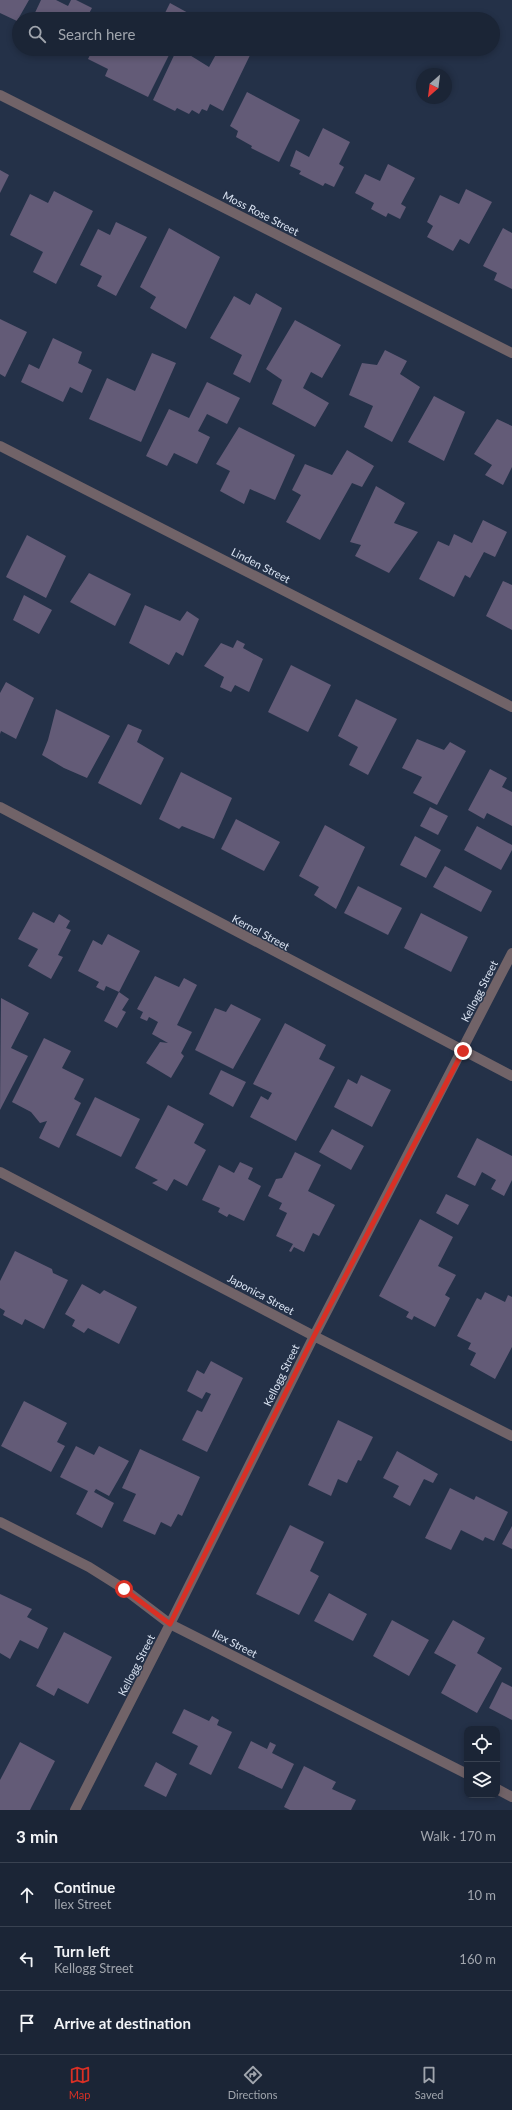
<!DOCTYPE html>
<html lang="en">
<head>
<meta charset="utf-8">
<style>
  body { margin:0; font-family:Lato,sans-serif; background:#242d3e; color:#f1f3f6 }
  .controls { position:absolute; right:12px; bottom:12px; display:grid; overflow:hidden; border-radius:8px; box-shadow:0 2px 6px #0003 }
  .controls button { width:36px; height:36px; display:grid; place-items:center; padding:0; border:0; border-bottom:1px solid #394251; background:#1b2536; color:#f1f3f6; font:20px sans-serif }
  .compass { position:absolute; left:416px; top:68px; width:36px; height:36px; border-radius:50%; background:#1b2536; box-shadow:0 2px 6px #0003; rotate:208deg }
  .stop { position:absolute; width:12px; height:12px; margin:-9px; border:3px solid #d93025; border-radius:50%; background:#fff }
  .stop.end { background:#d93025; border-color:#fff; box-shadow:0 1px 4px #0008 }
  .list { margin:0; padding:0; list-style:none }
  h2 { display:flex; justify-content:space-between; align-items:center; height:52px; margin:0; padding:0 16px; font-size:17px }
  h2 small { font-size:13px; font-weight:400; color:#a0a5ad }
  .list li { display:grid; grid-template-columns:26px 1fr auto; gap:12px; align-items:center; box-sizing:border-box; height:64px; padding:0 16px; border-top:1px solid #394251 }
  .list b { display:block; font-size:15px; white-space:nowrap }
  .list p { margin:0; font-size:13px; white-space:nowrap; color:#a0a5ad }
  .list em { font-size:13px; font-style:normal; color:#a0a5ad }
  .icon { flex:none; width:22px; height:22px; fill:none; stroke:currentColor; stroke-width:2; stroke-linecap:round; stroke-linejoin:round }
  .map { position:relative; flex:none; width:512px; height:1810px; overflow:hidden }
  .search { position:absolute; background:#1b2536; box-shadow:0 2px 6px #0003; left:12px; right:12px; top:12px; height:44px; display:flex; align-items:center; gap:10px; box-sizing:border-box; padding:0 14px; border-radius:22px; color:#a0a5ad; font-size:15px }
  .sheet { height:244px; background:#1b2536 }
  nav { display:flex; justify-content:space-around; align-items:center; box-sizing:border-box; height:56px; border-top:1px solid #394251; background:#1b2536; font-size:11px; color:#a0a5ad }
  nav a { display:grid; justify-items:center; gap:2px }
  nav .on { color:#d93025 }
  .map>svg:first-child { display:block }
  .building { fill:#635b77 }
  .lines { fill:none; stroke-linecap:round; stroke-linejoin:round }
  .minor { stroke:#716368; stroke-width:10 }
  .route { stroke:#d93025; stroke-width:5 }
  .labels { text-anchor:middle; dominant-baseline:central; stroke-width:3; stroke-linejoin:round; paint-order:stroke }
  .street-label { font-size:11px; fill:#dbe4f3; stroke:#243148 }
</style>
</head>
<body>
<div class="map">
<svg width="512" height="1810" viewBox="0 0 512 1810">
  <rect width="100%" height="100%" fill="#243148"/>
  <path class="building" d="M0 0H29L17 21 0 13Z
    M41 0H56L68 6 71 0H76L92 8 86 19H32Z
    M170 3 190 14 187 19H162Z
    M93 49H172L148 97 105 76 108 69 88 59Z
    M177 49H180L209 67 219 49H253L223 111 210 104 207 111 202 109 199 114 192 110 189 114 177 108 175 111 153 100Z
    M247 92 300 120 279 162 251 148 252 146 236 137 238 131 230 126Z
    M323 128 350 142 339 164 344 167 334 187 325 183 323 186 299 174 301 171 290 166 296 150 309 157Z
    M388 164 415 178 401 204 406 207 400 219 388 213 386 217 371 209 374 203 355 193 365 174 380 181Z
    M0 170 9 175 0 193Z
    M466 189 492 202 469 244 460 239 453 251 427 237 433 226 427 222 440 195 459 204Z
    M54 191 93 211 56 284 33 272 43 252 10 235 30 194 48 203Z
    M116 222 147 237 116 296 97 286 102 276 80 265 98 229 110 235Z
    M169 228 220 257 186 329 150 308 156 297 140 287Z
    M503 228 512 233V289L494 280 497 273 483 266Z
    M256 293 282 308 250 383 233 374 242 355 210 338 234 296 250 305Z
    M0 319 27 332 5 377 0 374Z
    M295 320 341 345 322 378 311 372 303 388 329 403 315 427 272 404 282 380 266 369Z
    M53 338 82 352 78 363 92 370 82 393 70 387 63 402 21 382 29 364 39 369Z
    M385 350 407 361 400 374 420 387 392 442 364 427 373 406 349 395 362 363 377 365Z
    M152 353 176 363 141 442 89 419 107 378 135 391Z
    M207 382 240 398 227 424 207 414 198 431 210 437 197 464 174 453 167 466 146 456 169 409 189 418Z
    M434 396 465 412 444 461 408 442Z
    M497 419 512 426V467L503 485 485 475 492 465 474 454Z
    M239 427 295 455 275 500 250 489 244 504 220 491 230 471 216 464Z
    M347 450 374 466 362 487 352 483 320 540 286 522 301 495 292 490 305 464 332 475Z
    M376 486 405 503 394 523 418 532 389 573 355 556 361 545 350 542Z
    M483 520 507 532 495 557 484 552 470 578 465 575 454 597 419 579 438 541 449 546 454 534 472 543Z
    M27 535 66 556 46 598 6 577Z
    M89 573 131 594 115 626 70 602Z
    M503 581 512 585V630L486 616Z
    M24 595 52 610 39 634 13 620Z
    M145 605 180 621 187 611 199 619 183 656 176 652 169 665 129 643Z
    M237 640 245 644 243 648 263 659 249 692 235 685 231 692 220 687 224 677 204 666 221 643 233 648Z
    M291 665 331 685 308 732 268 712Z
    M6 682 34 698 16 739 1 731 0 734V693Z
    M356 699 397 719 368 775 349 765 358 747 338 736Z
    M56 709 110 736 87 778 64 768 42 755 48 740Z
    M128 724 142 730 137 742 164 758 141 805 98 783Z
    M417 739 444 750 450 742 466 751 437 805 413 793 422 777 402 768Z
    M490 769 507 778 502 787 512 792V826L487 813 484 819 468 810Z
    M181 772 232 798 214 839 182 826 179 829 159 819Z
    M430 807 448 816 438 835 420 826Z
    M236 819 280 842 264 871 221 849Z
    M325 825 365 847 336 909 314 895 319 887 299 876Z
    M477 826 512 845V850L501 870 464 850Z
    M415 836 441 850 426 878 400 865Z
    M445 866 492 891 481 912 433 887Z
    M358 886 402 908 388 935 344 913Z
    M33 912 54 923 59 914 70 921 66 928 71 930 58 955 63 957 51 979 28 966 38 949 18 939Z
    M421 913 468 937 451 972 404 948Z
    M108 934 140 951 119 992 106 986 104 991 96 987 99 982 78 971 93 940 102 945Z
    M155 976 179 987 184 978 197 985 177 1025 192 1032 181 1053 184 1056 171 1078 146 1063 160 1042 168 1043 152 1034 158 1022 149 1017 147 1021 140 1018 143 1012 137 1009Z
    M119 992 129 999 122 1010 126 1012 117 1028 104 1021Z
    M1 998 29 1013 11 1048 28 1056 0 1110Z
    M231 1004 261 1019 233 1069 195 1050 215 1008 226 1012Z
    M285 1023 326 1045 319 1059 335 1067 296 1141 250 1117 261 1096 268 1100 272 1093 253 1084Z
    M44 1038 71 1051 62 1068 84 1079 74 1099 81 1103 59 1148 39 1138 47 1121 40 1123 31 1112 12 1102Z
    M221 1070 246 1082 233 1107 209 1094Z
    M361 1075 391 1090 372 1127 334 1107 348 1079 357 1084Z
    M95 1097 140 1119 121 1157 76 1135Z
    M168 1105 204 1124 194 1143 206 1150 187 1186 174 1179 167 1191 152 1183 158 1180 135 1168Z
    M332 1129 364 1146 351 1170 319 1152Z
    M477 1138 512 1156V1180L504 1196 491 1189 496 1180 482 1172 475 1186 457 1177Z
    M295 1152 321 1165 308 1191 335 1205 319 1236 313 1233 304 1252 294 1247 291 1252 289 1251 293 1244 276 1236 287 1213 279 1209 282 1203 268 1196 276 1179 282 1178Z
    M240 1162 253 1168 248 1179 261 1186 244 1221 229 1214 227 1217 218 1212 220 1208 202 1200 219 1165 234 1173Z
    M446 1194 469 1205 458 1225 436 1213Z
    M420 1219 453 1237 438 1266 456 1275 445 1295 450 1298 435 1327 414 1316 412 1320 406 1317 409 1312 379 1296Z
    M15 1251 52 1269 53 1273 68 1280 44 1329 25 1319 22 1325 3 1315 5 1311 0 1308V1281Z
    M82 1284 100 1294 104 1290 137 1307 119 1344 88 1328 84 1333 72 1326 75 1320 65 1314Z
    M485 1292 505 1302 508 1295 512 1297V1347L495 1379 470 1365 476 1353 468 1349 471 1343 457 1336 477 1298 481 1300Z
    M211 1361 243 1378 207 1452 182 1440 197 1410 202 1412 211 1394 206 1392 202 1399 187 1391 197 1370 204 1374Z
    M24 1401 67 1423 57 1442 65 1446 51 1472 1 1446Z
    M338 1420 373 1437 361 1461 358 1460 347 1483 338 1479 331 1496 308 1485Z
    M76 1446 94 1455 99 1446 129 1461 109 1496 96 1489 94 1492 114 1503 102 1528 76 1514 88 1491 60 1477Z
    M140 1449 200 1477 182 1516 178 1514 171 1527 161 1522 155 1535 123 1521 136 1494 122 1488Z
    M397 1451 438 1474 433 1483 424 1479 410 1506 393 1497 399 1486 383 1478Z
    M450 1488 474 1500 476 1496 508 1512 494 1541 485 1537 483 1541 461 1530 451 1550 425 1538Z
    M290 1525 324 1542 310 1571 319 1576 299 1615 256 1594Z
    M512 1526V1549L502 1544Z
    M329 1593 367 1614 353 1641 314 1621Z
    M0 1594 32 1609 27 1617 48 1628 38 1649 20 1640 10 1659 0 1653Z
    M392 1620 429 1640 409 1676 373 1656Z
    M453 1620 485 1638 477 1653 502 1668 477 1713 441 1693 456 1665 434 1653Z
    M64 1632 112 1657 88 1704 58 1688 54 1696 36 1686Z
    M502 1682 512 1687V1720L489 1708Z
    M184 1709 209 1721 212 1716 219 1720 217 1725 232 1732 211 1775 189 1764 198 1746 172 1733Z
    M251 1741 267 1749 270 1742 276 1745 272 1753 294 1764 282 1789 238 1768Z
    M20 1742 55 1761 30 1810H0V1780Z
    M156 1762 177 1774 166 1797 144 1786Z
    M304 1766 336 1782 332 1789 356 1800 351 1810H290L284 1807Z"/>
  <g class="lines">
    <path class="minor" d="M0 95 512 353
      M0 446 512 707
      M0 807 512 1076
      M0 1172 314 1336 512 1436
      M0 1522 89 1567 124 1589 170 1624 467 1774
      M497 1789 512 1797
      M75 1810 170 1624 314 1336 512 953"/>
  </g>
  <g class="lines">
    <path class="route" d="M124 1589 170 1624 314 1336 463 1051"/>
  </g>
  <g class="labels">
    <g class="street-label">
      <text transform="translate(261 213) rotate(27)">Moss Rose Street</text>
      <text transform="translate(261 565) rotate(27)">Linden Street</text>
      <text transform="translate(261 932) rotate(28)">Kernel Street</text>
      <text transform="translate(479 991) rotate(-63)">Kellogg Street</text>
      <text transform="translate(261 1294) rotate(28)">Japonica Street</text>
      <text transform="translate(281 1375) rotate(-64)">Kellogg Street</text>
      <text transform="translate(235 1643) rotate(27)">Ilex Street</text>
      <text transform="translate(136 1665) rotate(-63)">Kellogg Street</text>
    </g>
  </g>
</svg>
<div class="controls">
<button><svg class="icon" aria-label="locate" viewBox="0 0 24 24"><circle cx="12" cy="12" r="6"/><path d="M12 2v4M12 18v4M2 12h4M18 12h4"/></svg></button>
<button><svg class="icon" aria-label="layers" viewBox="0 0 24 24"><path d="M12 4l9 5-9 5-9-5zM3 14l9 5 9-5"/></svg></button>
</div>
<svg class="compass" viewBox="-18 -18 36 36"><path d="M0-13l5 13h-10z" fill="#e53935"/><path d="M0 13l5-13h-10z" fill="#a0a5ad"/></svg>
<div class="stop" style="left:124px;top:1589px"></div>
<div class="stop end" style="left:463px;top:1051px"></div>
<div class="search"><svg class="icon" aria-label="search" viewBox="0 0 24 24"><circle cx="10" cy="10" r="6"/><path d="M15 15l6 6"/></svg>Search here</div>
</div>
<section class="sheet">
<h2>3 min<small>Walk · 170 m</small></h2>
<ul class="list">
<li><svg class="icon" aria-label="ahead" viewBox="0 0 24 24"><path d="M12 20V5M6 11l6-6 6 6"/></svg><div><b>Continue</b><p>Ilex Street</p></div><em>10 m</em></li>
<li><svg class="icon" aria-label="left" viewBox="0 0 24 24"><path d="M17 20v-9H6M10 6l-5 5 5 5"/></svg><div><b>Turn left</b><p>Kellogg Street</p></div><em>160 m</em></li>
<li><svg class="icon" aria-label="arrive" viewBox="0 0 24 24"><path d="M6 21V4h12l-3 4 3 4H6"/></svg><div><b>Arrive at destination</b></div></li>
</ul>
</section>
<nav>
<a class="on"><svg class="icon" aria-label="map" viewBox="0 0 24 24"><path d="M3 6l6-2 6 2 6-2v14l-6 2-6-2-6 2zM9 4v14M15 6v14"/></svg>Map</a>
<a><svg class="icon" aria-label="directions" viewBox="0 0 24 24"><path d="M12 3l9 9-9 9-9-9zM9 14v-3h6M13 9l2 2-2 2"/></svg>Directions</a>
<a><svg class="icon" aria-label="saved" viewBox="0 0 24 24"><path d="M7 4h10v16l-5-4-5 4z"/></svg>Saved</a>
</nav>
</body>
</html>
